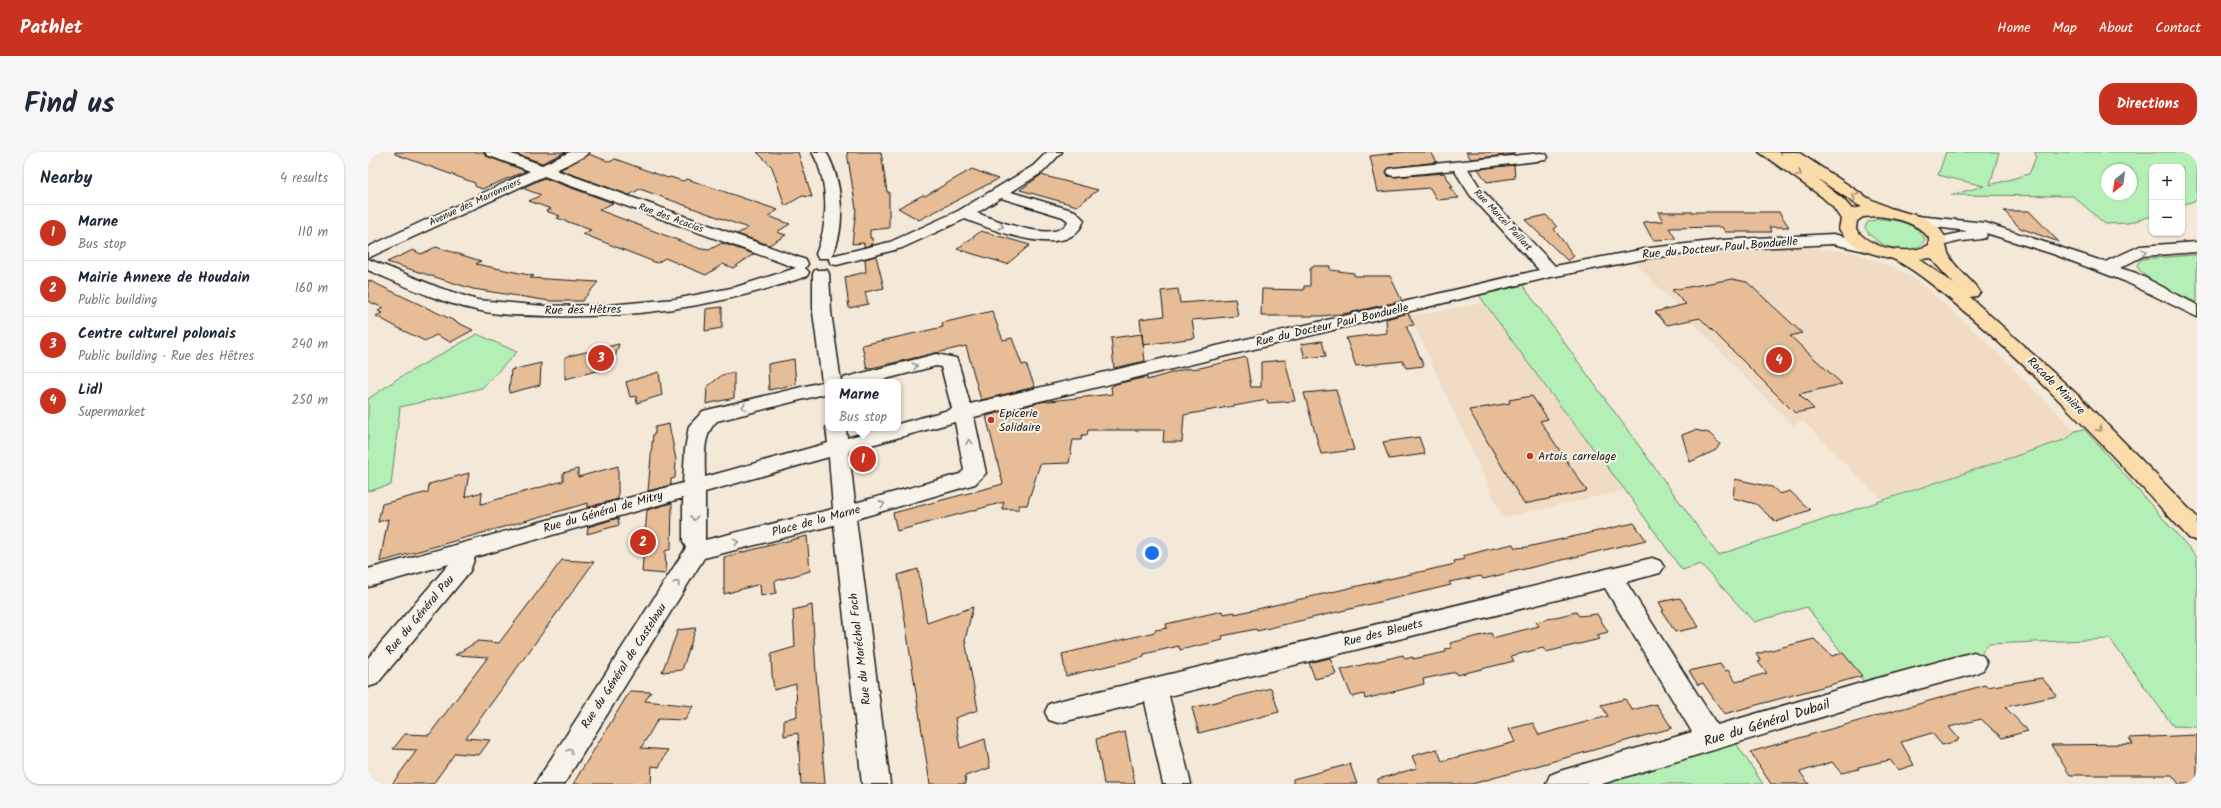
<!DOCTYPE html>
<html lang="en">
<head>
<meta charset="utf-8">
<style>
  body { margin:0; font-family:Kalam,sans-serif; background:#f6f6f7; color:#1f2937 }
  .controls { position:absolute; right:12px; top:12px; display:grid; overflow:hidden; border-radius:8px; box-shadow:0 1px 3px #0004 }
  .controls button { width:36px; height:36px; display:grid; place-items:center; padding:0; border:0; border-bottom:1px solid #e0e1e3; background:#fff; color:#1f2937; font:20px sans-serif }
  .compass { position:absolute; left:1733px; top:12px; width:36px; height:36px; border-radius:50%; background:#fff; box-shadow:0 1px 3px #0004; rotate:209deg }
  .you { position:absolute; left:784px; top:401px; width:14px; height:14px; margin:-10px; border:3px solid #fff; border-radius:50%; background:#1a73e8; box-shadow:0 0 0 6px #1a73e833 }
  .badge { display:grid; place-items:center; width:26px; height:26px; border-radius:50%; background:#c8321e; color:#fff; font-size:13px; font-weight:700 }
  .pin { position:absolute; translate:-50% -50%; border:2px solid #fff; box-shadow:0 1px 4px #0006 }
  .popup { position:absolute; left:457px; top:227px; width:76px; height:52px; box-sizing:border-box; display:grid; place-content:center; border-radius:8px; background:#fff; filter:drop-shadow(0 1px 3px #0005); font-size:13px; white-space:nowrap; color:#747a83 }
  .popup b { font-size:15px; color:#1f2937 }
  .popup::after { content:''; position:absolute; left:50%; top:100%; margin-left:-8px; border:8px solid transparent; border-top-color:#fff }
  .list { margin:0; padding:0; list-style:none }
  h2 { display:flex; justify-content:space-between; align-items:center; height:52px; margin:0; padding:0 16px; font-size:17px }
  h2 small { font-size:13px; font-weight:400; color:#747a83 }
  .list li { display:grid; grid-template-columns:26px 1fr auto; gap:12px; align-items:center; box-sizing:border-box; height:56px; padding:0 16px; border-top:1px solid #e0e1e3 }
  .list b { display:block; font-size:15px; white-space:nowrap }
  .list p { margin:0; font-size:13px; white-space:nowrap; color:#747a83 }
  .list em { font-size:13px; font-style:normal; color:#747a83 }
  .map { position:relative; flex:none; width:1829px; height:632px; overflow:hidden; border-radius:16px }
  header { display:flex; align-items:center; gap:24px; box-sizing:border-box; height:56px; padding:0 20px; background:#c8321e; color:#fff }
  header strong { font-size:19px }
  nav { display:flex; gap:22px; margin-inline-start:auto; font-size:14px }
  .intro { display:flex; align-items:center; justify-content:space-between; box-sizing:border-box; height:96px; padding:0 24px }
  h1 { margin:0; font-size:28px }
  .button { padding:10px 18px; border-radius:16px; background:#c8321e; color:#fff; font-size:14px; font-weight:700 }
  main { display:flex; gap:24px; padding:0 24px }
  aside { flex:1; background:#fff; border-radius:16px; box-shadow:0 1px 3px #0004 }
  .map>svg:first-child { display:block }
  .built { fill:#f0dbc4 }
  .green { fill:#b4f0b5; stroke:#688668; fill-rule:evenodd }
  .building { fill:#e7bd97; stroke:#1c1c1c }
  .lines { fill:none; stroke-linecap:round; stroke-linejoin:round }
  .minor-casing { stroke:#1c1c1c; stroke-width:3 }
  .highway-casing { stroke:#1c1c1c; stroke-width:3 }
  .minor { fill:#f7f3e8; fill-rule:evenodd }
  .highway { fill:#fbddab; fill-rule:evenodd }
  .oneway { stroke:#97866b }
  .oneway2 { stroke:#94928c }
  .poi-dot { fill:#c8321e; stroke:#f7f3e8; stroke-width:1.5 }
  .labels { text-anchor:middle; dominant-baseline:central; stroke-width:4; stroke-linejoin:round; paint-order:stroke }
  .far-street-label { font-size:10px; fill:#1c1c1c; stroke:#f7f3e8 }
  .street-label { font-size:12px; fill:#1c1c1c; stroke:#f7f3e8 }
  .poi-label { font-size:12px; fill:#1c1c1c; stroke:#f7f3e8; text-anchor:start }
  .near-street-label { font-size:14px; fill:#1c1c1c; stroke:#f7f3e8 }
</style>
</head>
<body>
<header>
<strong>Pathlet</strong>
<nav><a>Home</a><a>Map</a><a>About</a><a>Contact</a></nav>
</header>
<div class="intro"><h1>Find us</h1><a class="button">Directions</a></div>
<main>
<aside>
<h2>Nearby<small>4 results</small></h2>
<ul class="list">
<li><span class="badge">1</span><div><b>Marne</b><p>Bus stop</p></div><em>110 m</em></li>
<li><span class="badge">2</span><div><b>Mairie Annexe de Houdain</b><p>Public building</p></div><em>160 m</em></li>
<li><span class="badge">3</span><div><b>Centre culturel polonais</b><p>Public building · Rue des Hêtres</p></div><em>240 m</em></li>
<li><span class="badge">4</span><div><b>Lidl</b><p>Supermarket</p></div><em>250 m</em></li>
</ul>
</aside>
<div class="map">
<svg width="1829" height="632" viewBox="0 0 1829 632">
  <rect width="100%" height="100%" fill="#f4e8d8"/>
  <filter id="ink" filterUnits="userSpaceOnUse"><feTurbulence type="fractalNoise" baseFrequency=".025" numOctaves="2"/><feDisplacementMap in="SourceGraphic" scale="8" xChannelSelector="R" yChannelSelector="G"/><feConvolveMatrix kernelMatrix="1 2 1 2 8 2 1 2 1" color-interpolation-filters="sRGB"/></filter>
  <g filter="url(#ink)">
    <path class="built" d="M1433 95 1483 100 1529 117 1554 132 1627 198 1707 279 1699 287 1513 347 1435 269 1424 273 1266 110 1337 101Z
      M1116 151 1171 226 1257 338 1135 366 1042 164Z"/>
    <path class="green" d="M1578 0H1631L1622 33 1661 22 1668 5 1667 0H1829V48L1814 53V15H1784V64L1760 71 1737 72 1705 44 1583 43 1616 34 1570 23ZM1739 18H1763V42H1739Z
      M1509 67C1526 67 1549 70 1557 88 1546 108 1504 94 1497 75L1500 70Z
      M1826 103 1829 104V151C1814 143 1774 129 1769 113L1773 107Z
      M1151 128 1350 403 1699 287 1707 279 1716 277 1829 405V575L1805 574 1742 487 1620 492 1606 511 1503 539 1439 455 1386 470 1333 412 1314 418 1257 338 1171 226 1108 139Z
      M109 182 149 200 114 236 32 255 23 333 0 339V247L29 227Z
      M1362 582 1395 632H1192Z"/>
    <path class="building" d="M27 0H116L118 4 158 19 114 37 107 34V31L27 2Z
      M142 0H198L174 11Z
      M389 0H430L444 45 434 44 417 54 404 15Z
      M479 0H513L519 40H521V76L502 78V86H504L505 92 496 95V91L484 92 488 57Z
      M1036 0H1063L1069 10 1021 16 1018 19 1020 24 1026 25 1076 21 1085 35 1082 36 1091 46 1069 48 1062 36 1010 40 1002 4Z
      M1098 0H1146V2L1103 7Z
      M221 2 242 10 247 7 300 26 302 25 315 29 319 27 410 58 400 64 422 72 409 80 418 83 401 93 369 82 380 76 272 37 261 43 192 18Z
      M1146 13 1147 26 1119 30 1110 17Z
      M604 17 630 27 551 68 530 56 555 43 557 44Z
      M673 23 730 38 709 54 652 38Z
      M176 26 245 51 231 58 333 97 341 98 354 91 386 102 365 116 355 112 338 123 297 106 289 111 215 82 223 78 189 66 192 64 178 59 183 57 161 49 173 43 154 36Z
      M1636 59H1661L1691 90 1652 76Z
      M1290 60H1411L1421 75H1401L1404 80H1357L1354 75 1301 76 1308 87 1285 88 1275 70 1295 69Z
      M1178 63 1189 75 1186 77 1206 104 1200 109 1157 68Z
      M613 79 662 93 639 112 589 97Z
      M68 95 113 109 108 112 166 124 162 126 230 130 214 149H182L105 137 19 110 45 98 53 102Z
      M508 104 516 136 497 140 500 152 481 156 477 125 498 120 497 107Z
      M946 114H962V118L986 121V124H1022L1034 149 980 161 953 164H893L894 137 936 138V134H942V117Z
      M1364 127 1379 130 1434 181 1422 184 1474 232 1431 242 1446 257 1427 261 1332 166 1299 173 1287 160 1318 152 1304 138Z
      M0 128 70 161 105 178 83 190 68 183 57 189 36 179 8 164 14 161 10 159 15 156 0 149Z
      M810 137 812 151 867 147 870 164 824 168 827 186 775 193 772 167 796 164 793 139Z
      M354 155V176L337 179 338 157Z
      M624 159 635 188 644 186 654 213 658 212 667 235 613 248 598 194 499 217 494 193 575 175 574 171Z
      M1040 161 1046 173 1038 174 1056 214 1038 216 1035 209 988 214 978 186 1019 181 1018 167Z
      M774 182 777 209 746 216 743 186Z
      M954 189 958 204 937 206 933 192Z
      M251 192 244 215 197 227V205Z
      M878 205 883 235H893V210L917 208 927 249 900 251 899 248 816 263 814 290H795L796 278H720L719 283H714L713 288H705L701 311 672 312 659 353H651V357H634L636 350 529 379 525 361 635 332 618 264 673 250 744 242 743 235 748 232 779 225V228L817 217 832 216Z
      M426 207 428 232 401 238 400 212Z
      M173 211 172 233 141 241 143 218Z
      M291 220 294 243 269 251 268 244 262 245 258 230Z
      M366 220V246L338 252 339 235 354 223Z
      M968 238 986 298 953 302 936 241Z
      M1164 244 1180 267 1172 269 1219 339 1156 352 1101 258 1142 251 1141 248Z
      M301 272 308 308 307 326 303 327V333L280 339 285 282H287V275Z
      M1327 278 1341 281 1352 292 1348 298 1322 310 1314 283Z
      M1051 285 1057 302 1021 307 1015 290Z
      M250 314V347L220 355V351L12 410 20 367 10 370 14 352 60 340 61 332 101 321 97 345 114 340 113 352 195 329V321L210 317V325Z
      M1367 327 1404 335 1412 342 1422 339 1442 358 1408 370 1388 352 1365 346Z
      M304 351 303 397 297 399 298 422 274 420 279 358Z
      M250 366 251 373 219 382 220 375Z
      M1266 371 1278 388 1115 427 1113 424 1081 430 1083 433 889 479 888 477 854 484 855 488 812 498 811 494 776 502V505L698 524 694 502 787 480V478L799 476 798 472 854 459 855 462 867 460V462L1087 412 1086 409 1097 407 1095 404 1118 398 1145 392 1147 396 1159 395Z
      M439 384 442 419 407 429 408 441 393 444 392 432 356 442V405Z
      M194 408 226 410 98 586 122 588 111 603 87 601 65 632H24L49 598 25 597 37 582 61 583 120 505 87 503 110 489 131 491Z
      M550 417 559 471 605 455 597 488 610 558 587 566 592 596 617 587 622 616 597 624 598 632H562L530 423Z
      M1312 446 1331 475 1307 480 1294 459H1296L1291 450Z
      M444 453 448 521 457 632H433L430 581 416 584V568L429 564 428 532 406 538 404 522 403 502 427 495 425 458Z
      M1208 460 1211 464 1229 462 1240 480 1229 483 1232 487 1178 500 1175 496 1143 504 1146 509 1089 523 1088 520 1055 527 1056 532 997 547 996 542 984 545 973 518 1035 503 1037 507 1045 505V507L1078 500 1077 497 1084 496 1082 491 1123 481 1125 486 1132 484 1171 474 1168 470Z
      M328 476 314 518 294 520 310 478Z
      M1446 487 1464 504 1475 501 1494 524 1356 562 1335 531 1330 533 1321 519 1352 512 1357 519 1360 518 1368 530 1399 521 1390 510 1393 509 1388 502Z
      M962 506 968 522 947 527 941 511Z
      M1674 526 1689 544 1637 555 1660 579 1634 586 1613 567 1581 575 1591 587 1589 588 1590 589 1574 593 1564 581 1533 590 1546 613 1530 618 1522 608 1490 615 1491 617 1473 621 1464 610 1432 620 1441 632H1403L1382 600 1617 533 1619 535Z
      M903 536 911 560 831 581 824 556Z
      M262 539 283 540 277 549 325 554 317 568 290 567 273 596 300 598 291 615 284 614 283 632H205Z
      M1257 547 1264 558 1288 552 1304 576 1104 632H1010V627L1049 616 1044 604 1069 597 1074 609 1121 597 1147 590 1141 577 1165 571 1171 583 1196 576 1240 564 1233 553Z
      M757 580 767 632H736L728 587Z
      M1829 583V632H1811L1804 623H1702L1683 593 1765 592 1761 586Z
      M982 612 989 632H925V627Z"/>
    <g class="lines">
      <g class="minor-casing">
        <path id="minor" d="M117 0H138L174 13 202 0H221L219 3 188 18 438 108 440 112 437 116 441 120 439 124C357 153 273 166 186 164 160 164 133 164 108 158 70 150 35 133 0 118V107L72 136 109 148 177 154 241 153 307 147 368 135 428 116 176 24 0 106V95L162 19 119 3Z
          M444 0H458C474 26 480 79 462 106H450L448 102C461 71 461 29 444 0Z
          M679 0H694L675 20 643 40 707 59 716 68C702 111 624 77 597 67L534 96 469 113 463 112 461 108 463 104 522 90 590 59 665 14ZM633 46 695 65 700 69C690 94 626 67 609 61Z
          M1173 1 1178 2 1180 5 1178 8 1100 17 1113 37 1187 114 1282 96 1354 88 1465 82 1507 92 1509 95 1507 98 1501 100 1465 92 1354 98 1282 106 1183 125 606 265 618 321 607 332 488 367 522 632H494L466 373 336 406 196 632H167L318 396 315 389V346L107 405 102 419 9 532 0 535V506L81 412 0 435V417L315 331 317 297 321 274 335 259 454 230 445 160V122L447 118H459L461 122 463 160 473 230 475 226 568 202 588 206 590 210 602 252 1171 118 1102 43 1086 18 1026 24 1021 23 1019 20 1021 17 1026 16ZM568 214 573 215 584 257 530 272V276H515L479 286 478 276H460V273L458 276 460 291 337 325C337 306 334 283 349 269L460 241V230H506ZM587 270 596 318 592 322 487 351 481 299ZM461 305 465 357 337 388V340Z
          M1549 64 1618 71 1737 110 1772 94 1829 90V100L1775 104 1752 116 1768 121 1829 153V165L1756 129 1685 102 1618 81 1619 83 1617 86C1609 88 1602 88 1594 89 1584 90 1575 96 1565 93L1563 90 1565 87 1599 79 1543 72 1541 69 1543 66Z
          M1284 406 1292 409 1296 415 1292 421 1258 430 1349 573 1503 528 1606 500 1615 504 1619 511 1615 518 1606 522 1503 550 1234 632H1178L1182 623 1192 619 1324 580 1237 436 801 544 823 632H795L777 550 690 571 681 568 677 560 681 552 690 549Z"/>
      </g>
      <g class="highway-casing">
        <path id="highway" d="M1391 0H1410L1415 3 1412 0H1430L1500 46 1522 56 1557 66 1571 76 1578 86C1576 111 1599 121 1612 140L1609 144 1602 145 1712 245 1829 365V389L1821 386C1743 301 1665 216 1577 143 1561 130 1545 117 1527 108 1522 105 1515 105 1510 103 1492 99 1481 91 1471 77L1473 67 1464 54 1453 44ZM1447 25 1488 52 1494 55 1484 57 1475 47ZM1508 64C1528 66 1549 70 1561 86V93C1540 104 1502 97 1488 77L1489 69 1495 65ZM1563 106 1566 110 1586 132 1551 107Z"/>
      </g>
      <use href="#minor" class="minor"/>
      <use href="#highway" class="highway"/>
    </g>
    <defs><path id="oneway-chevron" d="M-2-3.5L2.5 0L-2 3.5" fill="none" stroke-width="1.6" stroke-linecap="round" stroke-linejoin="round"/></defs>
    <g class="oneway">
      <use href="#oneway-chevron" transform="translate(1431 22) rotate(35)"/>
      <use href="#oneway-chevron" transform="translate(1487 44) rotate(-147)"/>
      <use href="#oneway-chevron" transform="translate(1731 277) rotate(46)"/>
    </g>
    <g class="oneway2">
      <use href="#oneway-chevron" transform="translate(633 74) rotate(17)"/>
      <use href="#oneway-chevron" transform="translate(1776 100) rotate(-12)"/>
      <use href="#oneway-chevron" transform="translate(547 214) rotate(-14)"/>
      <use href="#oneway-chevron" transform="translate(376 255) rotate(165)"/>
      <use href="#oneway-chevron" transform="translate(601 290) rotate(-101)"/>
      <use href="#oneway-chevron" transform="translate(514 352) rotate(-15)"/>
      <use href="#oneway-chevron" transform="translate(326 366) rotate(92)"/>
      <use href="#oneway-chevron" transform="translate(368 390) rotate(-14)"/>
      <use href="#oneway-chevron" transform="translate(309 431) rotate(-57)"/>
      <use href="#oneway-chevron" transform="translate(202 599) rotate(-57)"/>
    </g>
  </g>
  <g class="poi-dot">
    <circle cx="623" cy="268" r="4"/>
    <circle cx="1162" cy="304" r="4"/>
  </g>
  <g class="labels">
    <g class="far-street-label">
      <text transform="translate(107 50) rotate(-25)">Avenue des Marronniers</text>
      <text transform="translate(303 66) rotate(20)">Rue des Acacias</text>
      <text transform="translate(1135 68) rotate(47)">Rue Marcel Paillart</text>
    </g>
    <g class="street-label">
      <text transform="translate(1352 96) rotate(-5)">Rue du Docteur Paul Bonduelle</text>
      <text transform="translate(215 158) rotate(-1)">Rue des Hêtres</text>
      <text transform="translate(964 173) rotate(-13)">Rue du Docteur Paul Bonduelle</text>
      <text transform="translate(1688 234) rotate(45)">Rocade Minière</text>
      <text transform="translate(235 360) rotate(-16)">Rue du Général de Mitry</text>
      <text transform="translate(448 369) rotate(-15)">Place de la Marne</text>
      <text transform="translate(52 463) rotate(-50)">Rue du Général Pau</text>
      <text transform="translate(1015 481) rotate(-14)">Rue des Bleuets</text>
      <text transform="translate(492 497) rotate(-97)">Rue du Maréchal Foch</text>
      <text transform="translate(256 514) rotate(-57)">Rue du Général de Castelnau</text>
    </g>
    <g class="poi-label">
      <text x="631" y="261">Epicerie<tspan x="631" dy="14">Solidaire</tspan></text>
      <text x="1170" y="304">Artois carrelage</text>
    </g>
    <g class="near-street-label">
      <text transform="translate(1399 571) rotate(-17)">Rue du Général Dubail</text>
    </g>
  </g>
</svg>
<div class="controls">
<button>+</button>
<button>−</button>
</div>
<svg class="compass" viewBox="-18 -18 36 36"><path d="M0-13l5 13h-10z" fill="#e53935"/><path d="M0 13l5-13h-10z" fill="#747a83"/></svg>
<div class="you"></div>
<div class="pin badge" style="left:495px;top:307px">1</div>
<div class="popup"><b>Marne</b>Bus stop</div>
<div class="pin badge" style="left:275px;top:390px">2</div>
<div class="pin badge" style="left:233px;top:206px">3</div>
<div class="pin badge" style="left:1411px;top:208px">4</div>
</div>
</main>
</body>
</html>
